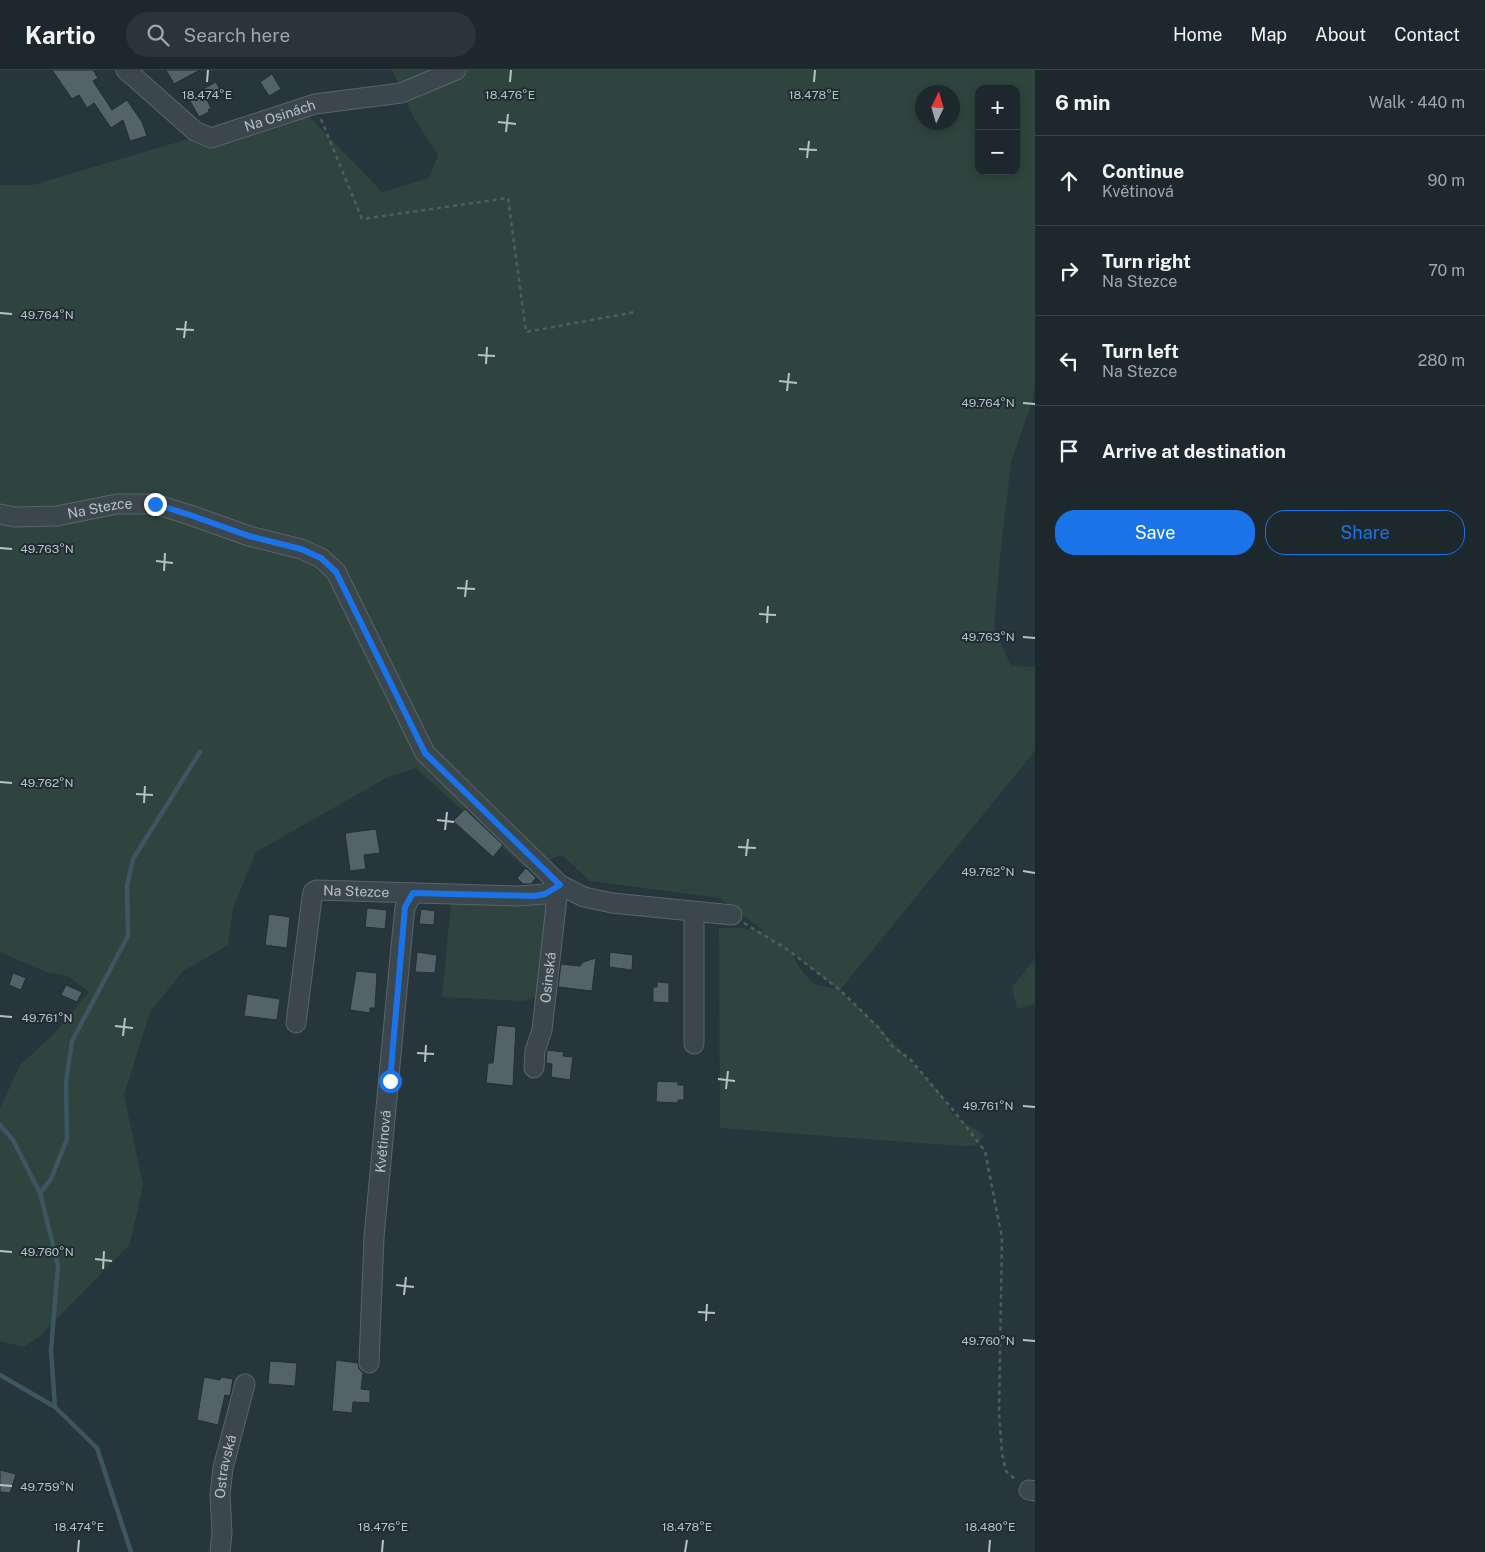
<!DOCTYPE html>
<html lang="en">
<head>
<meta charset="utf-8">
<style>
  body { margin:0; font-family:"Public Sans",sans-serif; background:#2a3439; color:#f1f3f6 }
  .controls { position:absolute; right:15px; top:15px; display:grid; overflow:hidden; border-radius:10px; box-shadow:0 2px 8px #0003 }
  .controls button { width:45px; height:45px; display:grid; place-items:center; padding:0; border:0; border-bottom:1px solid #3b4449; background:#1d282d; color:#f1f3f6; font:25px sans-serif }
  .compass { position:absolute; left:915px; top:15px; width:45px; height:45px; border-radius:50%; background:#1d282d; box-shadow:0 2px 8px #0003; rotate:5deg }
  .stop { position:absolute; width:15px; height:15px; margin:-11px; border:4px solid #1a73e8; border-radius:50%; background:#fff }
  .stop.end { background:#1a73e8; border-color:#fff; box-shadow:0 1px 5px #0008 }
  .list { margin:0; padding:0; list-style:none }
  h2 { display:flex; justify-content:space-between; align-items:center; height:65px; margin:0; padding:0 20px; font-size:21px }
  h2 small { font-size:16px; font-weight:400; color:#a0a6aa }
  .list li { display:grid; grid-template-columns:32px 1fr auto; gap:15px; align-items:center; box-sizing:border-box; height:90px; padding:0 20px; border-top:1px solid #3b4449 }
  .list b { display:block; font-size:19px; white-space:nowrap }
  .list p { margin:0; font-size:16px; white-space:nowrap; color:#a0a6aa }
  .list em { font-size:16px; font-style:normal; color:#a0a6aa }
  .actions { display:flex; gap:10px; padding:15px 20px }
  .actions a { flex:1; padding:11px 0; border:1px solid #1a73e8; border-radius:20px; text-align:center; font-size:18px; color:#1a73e8 }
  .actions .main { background:#1a73e8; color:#fff }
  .icon { flex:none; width:28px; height:28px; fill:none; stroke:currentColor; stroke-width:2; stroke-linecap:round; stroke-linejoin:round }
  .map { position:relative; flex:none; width:1035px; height:1482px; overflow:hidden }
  header { display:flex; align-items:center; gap:30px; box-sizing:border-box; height:70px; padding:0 25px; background:#1d282d; border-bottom:1px solid #3b4449 }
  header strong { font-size:24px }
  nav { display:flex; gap:28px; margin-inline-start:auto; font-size:18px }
  .search { width:350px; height:45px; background:#2a3439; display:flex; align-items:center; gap:12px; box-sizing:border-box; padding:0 18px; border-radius:28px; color:#a0a6aa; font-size:19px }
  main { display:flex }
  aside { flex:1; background:#1d282d }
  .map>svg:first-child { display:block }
  .green { fill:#2f443e; fill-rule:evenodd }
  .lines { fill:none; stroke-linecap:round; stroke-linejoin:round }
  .stream { stroke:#3d5661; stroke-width:4.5 }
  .building { fill:#536369; stroke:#222e33 }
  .minor-casing { stroke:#59656a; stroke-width:21 }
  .path { stroke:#4e605d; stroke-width:2.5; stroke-dasharray:4 4; stroke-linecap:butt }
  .minor { stroke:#3b474c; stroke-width:19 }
  .route { stroke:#1a73e8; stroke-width:6 }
  .ticks { fill:none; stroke:#b7c2c7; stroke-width:2 }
  .labels { text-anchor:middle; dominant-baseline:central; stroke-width:4; stroke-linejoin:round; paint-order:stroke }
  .street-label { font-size:14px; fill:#b7c2c7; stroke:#202c31 }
  .ticks-label { font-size:12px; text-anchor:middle; fill:#b7c2c7; stroke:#202c31; stroke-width:4; stroke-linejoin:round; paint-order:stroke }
</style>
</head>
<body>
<header>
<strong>Kartio</strong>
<div class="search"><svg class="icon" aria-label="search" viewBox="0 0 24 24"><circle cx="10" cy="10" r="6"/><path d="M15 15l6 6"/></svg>Search here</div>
<nav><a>Home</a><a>Map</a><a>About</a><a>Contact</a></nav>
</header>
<main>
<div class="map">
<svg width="1035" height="1482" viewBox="0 0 1035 1482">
  <rect width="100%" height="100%" fill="#27363c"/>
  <path class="green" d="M392 0H1035V316L1033 329 1011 392 1000 488 994 558 1011 596 1035 597V681L840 920 838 919 878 956 941 1024 951 1043 985 1066 974 1076H961L720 1058 719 858H741L764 861 720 828 590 811 562 785 525 798 416 698 388 707 256 782 233 838 228 875 183 901 150 942 124 1025 143 1115 130 1174 40 1266 24 1277 0 1271V1038L20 995 54 964 89 922 68 906 46 902 0 882V115H33L299 36 382 122 429 108 438 85 414 48ZM979 19H1016V101H979ZM922 22H952V52H922ZM791 883H792L838 919C832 918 822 917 818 915 806 911 798 893 791 883Z
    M451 832 548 833 538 926 523 931 442 927Z
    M1035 889V934L1017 939 1012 917Z"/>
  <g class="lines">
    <path class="stream" d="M0 1055 13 1070 40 1123 58 1195 51 1280 55 1337 97 1378 131 1482
      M40 1123 51 1109 67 1069 66 1012 72 971 128 866 127 816 133 789 200 682
      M0 1305 55 1337"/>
  </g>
  <path class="building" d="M52 0H93L98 8 93 11 112 40 127 30 142 52 147 66 130 71 123 50 111 58 94 33 87 38 79 25 72 29Z
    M166 0H200L174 14Z
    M272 4 281 19 269 26 260 12Z
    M216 12 222 23 209 30 203 19Z
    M204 23 211 38 208 40 209 42 199 47 190 31Z
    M465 739 503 775 493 787 453 751Z
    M376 759 380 783 364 785 366 799 350 801 345 763Z
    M526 798 536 808 531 814H523L517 808Z
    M367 838 387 840 385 859 365 857Z
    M421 839 435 841 434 855 419 854Z
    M269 844 290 847 287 878 265 875Z
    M417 882 437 885 435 903 415 902Z
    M610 882 633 885 632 900 609 897Z
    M596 888 592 921 558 917 561 894 580 896 583 892Z
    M356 901 377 903 375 938H370V943L350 940Z
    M13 903 26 908 21 920 9 915Z
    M657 912 669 913V933L653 932V917H657Z
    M66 915 82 922 77 932 61 925Z
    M247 924 280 929 277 950 244 946Z
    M497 955 516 957 513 1016 486 1013 488 993H493Z
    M547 980 564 982 563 986 573 987 570 1010 551 1007 552 994 546 993Z
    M657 1011 678 1012V1015H684V1030H678V1033L656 1032Z
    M336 1290 358 1293 359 1299 363 1303 361 1319 370 1320V1333L353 1332 352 1343 332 1341Z
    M270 1291 297 1293 295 1316 268 1314Z
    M204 1307 220 1310 221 1307 233 1309 230 1326 225 1325 218 1355 197 1350Z
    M0 1400 16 1404 10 1423 0 1422Z"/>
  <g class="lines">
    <g class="minor-casing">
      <g id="minor">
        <path id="s1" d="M126 0 195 61 211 68 315 34 401 23 456 0"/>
        <path id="s2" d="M0 444 15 447 57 446 117 434H155L190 445 249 466 301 479 321 488 336 502 425 683 560 815 584 827 612 833 732 845"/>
        <path d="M694 843V974"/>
        <path id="s3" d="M296 953 312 827 313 822 316 820 517 826 545 824 560 815"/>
        <path id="s4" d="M534 998 535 981 542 960 557 827 560 815"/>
        <path id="s5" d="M369 1293 374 1167 401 877 405 837 413 823"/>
        <path d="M1029 1420 1035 1421"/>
        <path id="s6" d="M220 1482 222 1463 220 1425 223 1398 245 1314"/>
      </g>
    </g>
    <path class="path" d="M321 49 362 149 508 128 526 262 635 242
      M744 853 788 880 840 920 878 957 892 976 910 989 953 1040 985 1081 1002 1168 999 1344 1002 1383 1006 1401 1017 1411"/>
    <use href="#minor" class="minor"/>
  </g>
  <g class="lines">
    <path class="route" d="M155 434 190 445 249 466 301 479 321 488 336 502 425 683 560 815 545 824 534 826 413 823 405 837 390 1011"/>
  </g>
  <path class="ticks" d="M207 12 208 0M510 12 511 0M814 12 815 0M498 52 516 54M506 62 508 44M799 79 817 80M807 88 809 71M0 243 12 244M176 259 194 260M184 268 186 251M478 285 495 286M486 294 487 277M779 311 797 313M787 321 789 303M1023 333 1035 334M0 478 12 479M156 491 173 493M164 501 165 483M457 518 475 519M465 527 467 510M759 544 776 545M767 553 768 536M1023 567 1035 568M0 712 12 713M136 724 153 725M144 733 145 716M437 750 454 752M445 760 447 742M738 777 756 778M746 786 748 769M1023 801 1035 803M0 946 12 947M115 956 133 958M123 966 125 948M417 983 434 984M425 992 426 975M718 1009 735 1011M726 1019 728 1001M1023 1036 1035 1037M0 1181 12 1182M95 1189 112 1191M103 1199 104 1181M396 1215 414 1217M404 1225 406 1207M698 1242 715 1243M706 1251 707 1234M1023 1270 1035 1271M0 1415 12 1416M78 1482 79 1470M382 1482 383 1470M685 1482 687 1470M989 1482 990 1470"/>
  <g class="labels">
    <g class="street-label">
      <text stroke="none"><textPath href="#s1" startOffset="182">Na Osinách</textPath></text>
      <text stroke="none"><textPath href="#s2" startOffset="101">Na Stezce</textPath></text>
      <text stroke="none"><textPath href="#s3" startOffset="176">Na Stezce</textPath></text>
      <text stroke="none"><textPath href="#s4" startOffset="92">Osinská</textPath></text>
      <text stroke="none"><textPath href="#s5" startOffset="222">Květinová</textPath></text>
      <text stroke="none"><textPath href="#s6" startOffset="86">Ostravská</textPath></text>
    </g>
  </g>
  <g class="ticks-label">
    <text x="207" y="29">18.474°E</text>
    <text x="510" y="29">18.476°E</text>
    <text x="814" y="29">18.478°E</text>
    <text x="47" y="249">49.764°N</text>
    <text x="988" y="337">49.764°N</text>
    <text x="47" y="483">49.763°N</text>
    <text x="988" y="571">49.763°N</text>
    <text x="47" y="717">49.762°N</text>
    <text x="988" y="806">49.762°N</text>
    <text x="47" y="952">49.761°N</text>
    <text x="988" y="1040">49.761°N</text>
    <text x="47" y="1186">49.760°N</text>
    <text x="988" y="1275">49.760°N</text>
    <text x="47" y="1421">49.759°N</text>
    <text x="79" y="1461">18.474°E</text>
    <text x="383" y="1461">18.476°E</text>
    <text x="687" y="1461">18.478°E</text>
    <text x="990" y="1461">18.480°E</text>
  </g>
</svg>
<div class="controls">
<button>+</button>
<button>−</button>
</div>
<svg class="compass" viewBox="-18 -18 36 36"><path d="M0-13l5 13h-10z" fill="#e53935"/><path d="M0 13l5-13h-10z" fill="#a0a6aa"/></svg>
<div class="stop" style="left:390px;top:1011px"></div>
<div class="stop end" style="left:155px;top:434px"></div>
</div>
<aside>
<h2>6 min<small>Walk · 440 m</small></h2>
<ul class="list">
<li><svg class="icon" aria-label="ahead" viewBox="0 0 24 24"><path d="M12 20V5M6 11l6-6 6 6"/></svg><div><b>Continue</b><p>Květinová</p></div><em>90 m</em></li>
<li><svg class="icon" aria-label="right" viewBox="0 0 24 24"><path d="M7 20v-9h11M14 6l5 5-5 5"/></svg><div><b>Turn right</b><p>Na Stezce</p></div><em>70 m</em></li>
<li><svg class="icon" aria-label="left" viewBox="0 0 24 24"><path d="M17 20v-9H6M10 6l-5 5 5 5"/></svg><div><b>Turn left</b><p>Na Stezce</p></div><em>280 m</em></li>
<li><svg class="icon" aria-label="arrive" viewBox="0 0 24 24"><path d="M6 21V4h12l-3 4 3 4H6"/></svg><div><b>Arrive at destination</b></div></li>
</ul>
<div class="actions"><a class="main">Save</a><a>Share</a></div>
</aside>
</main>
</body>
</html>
